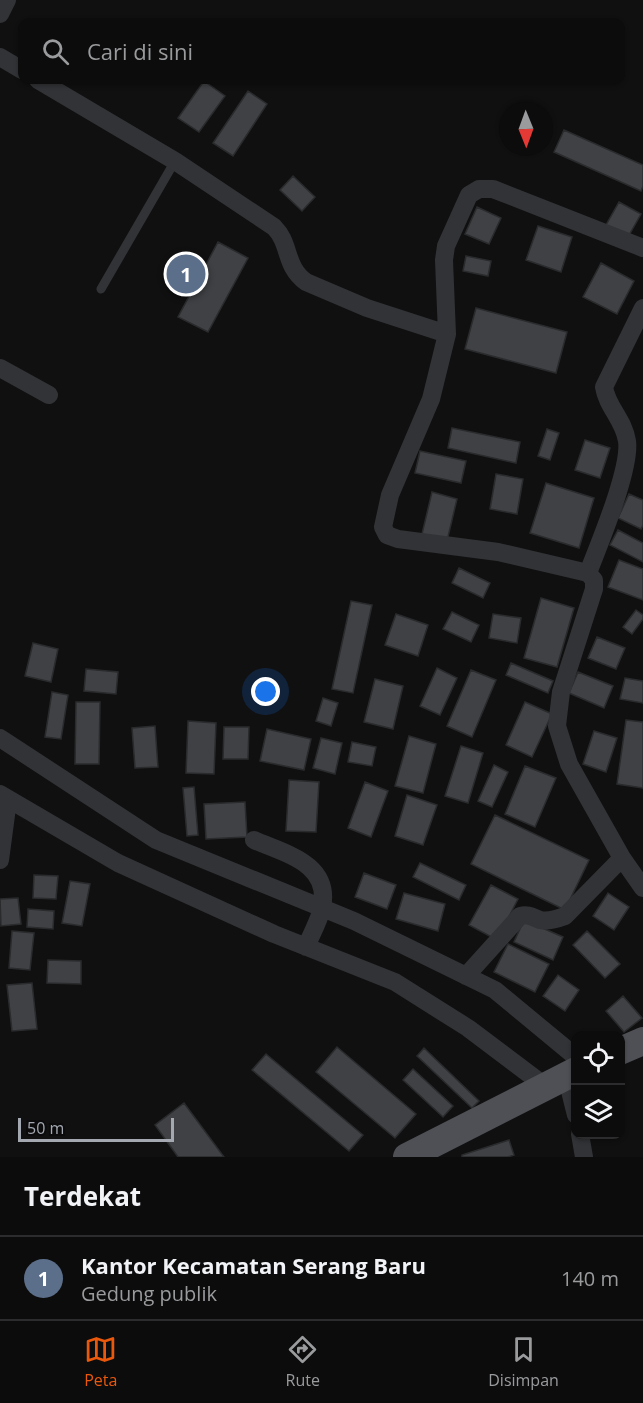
<!DOCTYPE html>
<html lang="id">
<head>
<meta charset="utf-8">
<style>
  body { margin:0; font-family:"Open Sans",sans-serif; background:#151516; color:#f1f3f6 }
  .controls { position:absolute; right:18px; bottom:18px; display:grid; overflow:hidden; border-radius:12px; box-shadow:0 2px 4px #0004 }
  .controls button { width:54px; height:54px; display:grid; place-items:center; padding:0; border:0; border-bottom:2px solid #2c2c2e; background:#0c0c0d; color:#f1f3f6; font:30px sans-serif }
  .compass { position:absolute; left:499px; top:102px; width:54px; height:54px; border-radius:50%; background:#0c0c0d; box-shadow:0 2px 4px #0004; rotate:179deg }
  .scale { position:absolute; left:18px; bottom:15px; width:156px; box-sizing:border-box; padding-left:6px; border:3px solid #a3a8b1; border-top:0; font-size:16px; line-height:21px; white-space:nowrap; color:#a3a8b1; -webkit-text-stroke:4px #0b0b0c; paint-order:stroke }
  .you { position:absolute; left:266px; top:692px; width:21px; height:21px; margin:-15px; border:4px solid #fff; border-radius:50%; background:#1a73e8; box-shadow:0 0 0 9px #1a73e833 }
  .badge { display:grid; place-items:center; width:39px; height:39px; border-radius:50%; background:#ea580c; color:#fff; font-size:20px; font-weight:700 }
  .pin { position:absolute; translate:-50% -50%; border:3px solid #fff; box-shadow:0 2px 6px #0006 }
  .list { margin:0; padding:0; list-style:none }
  h2 { display:flex; justify-content:space-between; align-items:center; height:78px; margin:0; padding:0 24px; font-size:26px }
  h2 small { font-size:20px; font-weight:400; color:#9a9b9d }
  .list li { display:grid; grid-template-columns:39px 1fr auto; gap:18px; align-items:center; box-sizing:border-box; height:84px; padding:0 24px; border-top:2px solid #2c2c2e }
  .list b { display:block; font-size:22px; white-space:nowrap }
  .list p { margin:0; font-size:20px; white-space:nowrap; color:#9a9b9d }
  .list em { font-size:20px; font-style:normal; color:#9a9b9d }
  .icon { flex:none; width:33px; height:33px; fill:none; stroke:currentColor; stroke-width:2; stroke-linecap:round; stroke-linejoin:round }
  .map { position:relative; flex:none; width:643px; height:1157px; overflow:hidden }
  .search { position:absolute; background:#0c0c0d; box-shadow:0 2px 4px #0004; left:18px; right:18px; top:18px; height:66px; display:flex; align-items:center; gap:15px; box-sizing:border-box; padding:0 21px; border-radius:12px; color:#9a9b9d; font-size:22px }
  .sheet { height:162px; background:#0c0c0d }
  nav { display:flex; justify-content:space-around; align-items:center; box-sizing:border-box; height:84px; border-top:2px solid #2c2c2e; background:#0c0c0d; font-size:16px; color:#9a9b9d }
  nav a { display:grid; justify-items:center; gap:3px }
  nav .on { color:#ea580c }
  .map>svg:first-child { display:block }
  .building { fill:#3f4144; stroke:#2a2b2d; stroke-width:1.5 }
  .lines { fill:none; stroke-linecap:round; stroke-linejoin:round }
  .service { stroke:#323336; stroke-width:9 }
  .minor { stroke:#323336; stroke-width:18 }
  .primary { stroke:#4e5055; stroke-width:28 }
</style>
</head>
<body>
<div class="map">
<svg width="643" height="1157" viewBox="0 0 643 1157">
  <rect width="100%" height="100%" fill="#101011"/>
  <path class="building" d="M204 81 225 96 199 132 178 118Z
    M248 91 267 104 233 156 213 143Z
    M564 130 643 165V186L641 191 554 152Z
    M293 176 315 197 302 211 280 190Z
    M619 202 641 214 628 237 606 225Z
    M477 207 501 218 489 244 465 234Z
    M538 226 572 237 561 272 526 260Z
    M218 242 248 258 208 332 178 317Z
    M466 256 491 261 488 276 463 271Z
    M601 263 634 281 617 314 583 297Z
    M476 308 567 332 556 373 465 349Z
    M452 428 520 442 516 463 448 448Z
    M547 429 559 433 550 460 538 456Z
    M585 440 610 448 600 478 575 470Z
    M420 451 466 461 461 483 415 473Z
    M496 474 523 479 517 514 490 509Z
    M546 483 594 498 579 548 530 533Z
    M432 492 457 499 447 541 422 534Z
    M629 494 643 500V525L641 529 618 518Z
    M618 530 643 543V562L610 545Z
    M619 560 643 569V600L608 587Z
    M459 568 490 583 483 598 452 583Z
    M541 598 574 608 557 667 524 658Z
    M351 601 372 605 353 693 332 689Z
    M636 610 643 615V619L632 634 623 627Z
    M452 612 479 625 471 642 443 629Z
    M396 614 428 625 418 656 385 645Z
    M493 614 521 618 517 643 489 638Z
    M597 637 625 648 616 669 588 658Z
    M33 643 58 649 51 682 25 676Z
    M511 663 553 681 548 693 506 675Z
    M437 668 457 678 440 715 420 706Z
    M86 669 118 672 116 694 84 691Z
    M471 670 496 680 472 737 447 726Z
    M578 672 613 686 604 708 569 693Z
    M625 678 643 681V703L620 699Z
    M375 679 403 686 393 729 364 722Z
    M52 692 68 695 61 739 45 737Z
    M323 698 338 703 331 726 316 721Z
    M76 702H100L99 764H75Z
    M525 702 552 714 532 757 506 745Z
    M626 720 643 722V788L617 784Z
    M188 721 216 723 214 774 186 773Z
    M155 726 158 767 135 768 132 728Z
    M224 727H249L248 759H223Z
    M267 729 311 739 304 770 260 761Z
    M594 731 617 738 606 772 583 764Z
    M409 736 436 744 423 793 395 786Z
    M321 738 342 743 335 774 313 768Z
    M352 742 376 747 372 766 348 762Z
    M461 746 483 753 468 803 445 796Z
    M494 765 508 772 492 807 478 801Z
    M525 766 556 778 535 827 505 814Z
    M289 780 319 782 316 832 286 831Z
    M365 782 388 791 371 837 348 828Z
    M194 787 198 835 187 836 183 788Z
    M407 795 437 805 423 845 395 836Z
    M245 802 247 837 206 839 204 804Z
    M495 815 589 860 565 910 471 864Z
    M420 863 466 885 459 900 413 877Z
    M364 873 396 885 387 909 355 897Z
    M34 875 58 876 56 899 33 898Z
    M70 881 90 884 82 926 62 923Z
    M491 885 518 899 497 940 469 925Z
    M404 893 445 904 438 931 396 919Z
    M608 893 629 907 614 930 593 916Z
    M18 898 21 924 1 926 0 899Z
    M28 909 54 911 53 929 27 927Z
    M524 920 563 937 553 960 514 942Z
    M12 931 34 933 30 970 9 968Z
    M587 931 620 964 605 978 573 945Z
    M508 944 549 964 535 992 494 972Z
    M48 960 81 961V984L47 983Z
    M558 975 579 990 565 1011 543 996Z
    M32 983 37 1029 12 1031 7 985Z
    M623 996 642 1018 624 1032 606 1011Z
    M337 1047 416 1114 395 1138 316 1072Z
    M424 1048 479 1101 472 1108 417 1056Z
    M266 1054 363 1135 349 1151 252 1070Z
    M413 1069 453 1106 443 1117 403 1080Z
    M184 1103 224 1157H178L155 1125Z
    M509 1140 514 1155 508 1157H462V1155Z"/>
  <g class="lines">
    <path class="service" d="M101 289 175 161"/>
    <path class="minor" d="M0 14 7 0
      M0 57 22 70
      M38 80 175 161 274 227C291 244 284 266 306 282L367 308 447 334
      M643 248 493 189H479L469 195 446 246 444 260 447 334 431 399 390 495 383 527 387 535 398 539 498 552 588 573 594 580V589L561 692 557 726 569 764 622 858 643 888
      M0 368 49 395
      M588 573C599 544 631 469 627 441 624 420 607 407 604 387L643 308
      M0 738 156 840 354 921 495 990 576 1057
      M0 794 118 863 274 934 395 982 468 1028 545 1086
      M254 840C285 854 331 863 322 908 319 921 311 935 306 947
      M0 860 8 800
      M466 976 520 916C529 914 532 917 540 920 548 922 557 919 565 916L622 858
      M566 1075 576 1115
      M580 1134 584 1157"/>
    <path class="primary" d="M620 1051 643 1041
      M407 1157 576 1071"/>
  </g>
</svg>
<div class="controls">
<button><svg class="icon" aria-label="locate" viewBox="0 0 24 24"><circle cx="12" cy="12" r="6"/><path d="M12 2v4M12 18v4M2 12h4M18 12h4"/></svg></button>
<button><svg class="icon" aria-label="layers" viewBox="0 0 24 24"><path d="M12 4l9 5-9 5-9-5zM3 14l9 5 9-5"/></svg></button>
</div>
<svg class="compass" viewBox="-18 -18 36 36"><path d="M0-13l5 13h-10z" fill="#e53935"/><path d="M0 13l5-13h-10z" fill="#9a9b9d"/></svg>
<div class="scale">50 m</div>
<div class="you"></div>
<div class="pin badge" style="left:186px;top:274px;background:#5c6f8a">1</div>
<div class="search"><svg class="icon" aria-label="search" viewBox="0 0 24 24"><circle cx="10" cy="10" r="6"/><path d="M15 15l6 6"/></svg>Cari di sini</div>
</div>
<section class="sheet">
<h2>Terdekat<small></small></h2>
<ul class="list">
<li><span class="badge" style="background:#5c6f8a">1</span><div><b>Kantor Kecamatan Serang Baru</b><p>Gedung publik</p></div><em>140 m</em></li>
</ul>
</section>
<nav>
<a class="on"><svg class="icon" aria-label="map" viewBox="0 0 24 24"><path d="M3 6l6-2 6 2 6-2v14l-6 2-6-2-6 2zM9 4v14M15 6v14"/></svg>Peta</a>
<a><svg class="icon" aria-label="directions" viewBox="0 0 24 24"><path d="M12 3l9 9-9 9-9-9zM9 14v-3h6M13 9l2 2-2 2"/></svg>Rute</a>
<a><svg class="icon" aria-label="saved" viewBox="0 0 24 24"><path d="M7 4h10v16l-5-4-5 4z"/></svg>Disimpan</a>
</nav>
</body>
</html>
